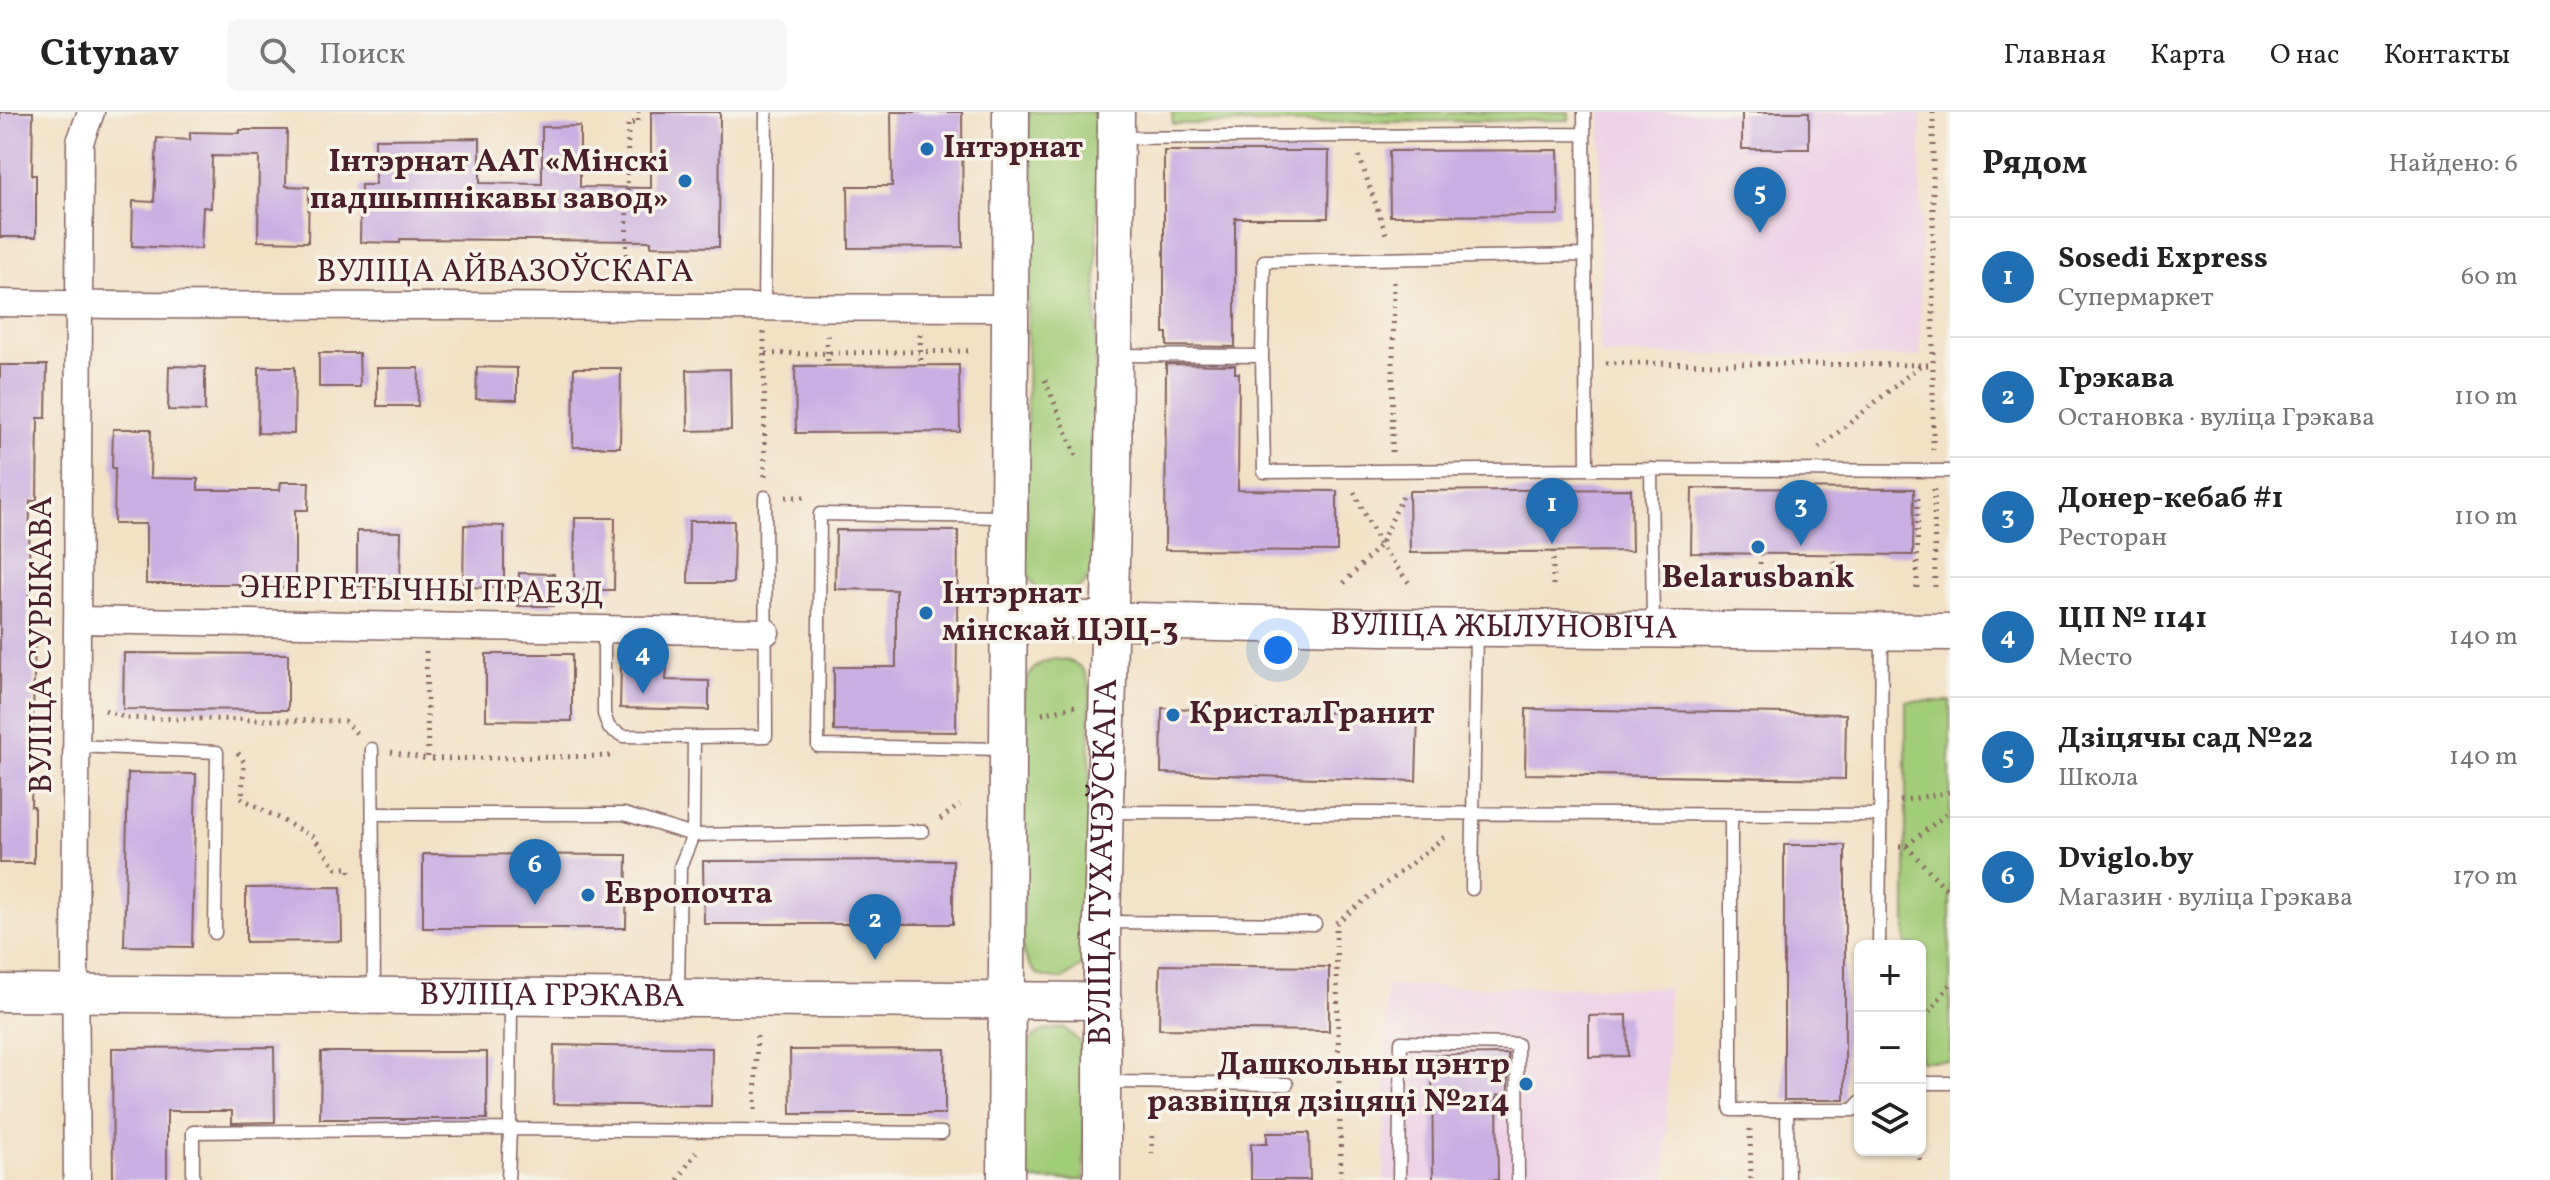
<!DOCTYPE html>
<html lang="ru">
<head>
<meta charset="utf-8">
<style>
  body { margin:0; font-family:Vollkorn,serif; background:#f6f6f6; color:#222 }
  .controls { position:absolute; right:24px; bottom:24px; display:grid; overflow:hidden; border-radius:12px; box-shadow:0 2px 6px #0004 }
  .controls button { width:72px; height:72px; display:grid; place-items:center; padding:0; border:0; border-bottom:2px solid #e0e0e0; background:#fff; color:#222; font:40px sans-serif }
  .you { position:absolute; left:1278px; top:538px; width:28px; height:28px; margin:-20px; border:6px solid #fff; border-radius:50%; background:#1a73e8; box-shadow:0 0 0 12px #1a73e833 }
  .badge { display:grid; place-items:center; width:52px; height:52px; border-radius:50%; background:#1f6fb2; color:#fff; font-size:26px; font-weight:700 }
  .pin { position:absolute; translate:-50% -66px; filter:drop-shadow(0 2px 4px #0008) }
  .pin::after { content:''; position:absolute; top:42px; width:28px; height:24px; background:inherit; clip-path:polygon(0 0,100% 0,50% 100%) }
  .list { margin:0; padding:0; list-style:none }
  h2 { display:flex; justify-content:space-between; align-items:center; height:104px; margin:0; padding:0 32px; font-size:34px }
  h2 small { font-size:26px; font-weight:400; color:#767676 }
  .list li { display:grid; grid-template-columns:52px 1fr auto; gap:24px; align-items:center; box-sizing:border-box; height:120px; padding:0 32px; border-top:2px solid #e0e0e0 }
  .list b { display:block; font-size:30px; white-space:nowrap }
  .list p { margin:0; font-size:26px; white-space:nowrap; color:#767676 }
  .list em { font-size:26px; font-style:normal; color:#767676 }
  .icon { flex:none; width:44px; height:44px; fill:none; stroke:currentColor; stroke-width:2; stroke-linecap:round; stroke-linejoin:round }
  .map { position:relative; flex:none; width:1950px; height:1068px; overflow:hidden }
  header { display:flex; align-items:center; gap:48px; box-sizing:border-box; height:112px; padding:0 40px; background:#fff; border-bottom:2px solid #e0e0e0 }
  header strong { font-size:38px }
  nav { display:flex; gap:44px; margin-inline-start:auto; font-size:28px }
  .search { width:560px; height:72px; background:#f6f6f6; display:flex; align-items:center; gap:20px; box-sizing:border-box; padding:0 28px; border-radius:12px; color:#767676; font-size:30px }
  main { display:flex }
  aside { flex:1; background:#fff }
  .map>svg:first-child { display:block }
  .built { fill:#efd0e7 }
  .green { fill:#a1cc78; stroke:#767652; stroke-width:2 }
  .building { fill:#cbafe2 }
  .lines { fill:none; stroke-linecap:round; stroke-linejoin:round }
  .lane-casing { stroke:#856361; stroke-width:15 }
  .street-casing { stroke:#856361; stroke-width:29 }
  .secondary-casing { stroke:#856361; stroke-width:39 }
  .path { stroke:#856361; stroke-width:5; stroke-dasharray:2 6; stroke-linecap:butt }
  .lane { stroke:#fff; stroke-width:12 }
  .street { stroke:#fff; stroke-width:26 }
  .secondary { stroke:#fff; stroke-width:36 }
  .poi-dot { fill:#1f6fb2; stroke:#f7f3e8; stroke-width:3 }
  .labels { text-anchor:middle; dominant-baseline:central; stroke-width:7; stroke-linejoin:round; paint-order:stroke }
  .poi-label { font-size:32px; font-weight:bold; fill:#4a1f2b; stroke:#f7f3e8; text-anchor:start }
  .street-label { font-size:32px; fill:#4a1f2b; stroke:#f7f3e8 }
</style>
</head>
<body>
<header>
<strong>Citynav</strong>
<div class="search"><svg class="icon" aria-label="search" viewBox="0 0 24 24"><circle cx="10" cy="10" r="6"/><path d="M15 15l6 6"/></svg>Поиск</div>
<nav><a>Главная</a><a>Карта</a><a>О нас</a><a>Контакты</a></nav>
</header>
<main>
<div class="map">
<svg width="1950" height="1068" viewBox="0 0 1950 1068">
  <rect width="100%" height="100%" fill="#f7f3e8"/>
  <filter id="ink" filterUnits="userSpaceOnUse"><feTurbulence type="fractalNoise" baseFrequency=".0125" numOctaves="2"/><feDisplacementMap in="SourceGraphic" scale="16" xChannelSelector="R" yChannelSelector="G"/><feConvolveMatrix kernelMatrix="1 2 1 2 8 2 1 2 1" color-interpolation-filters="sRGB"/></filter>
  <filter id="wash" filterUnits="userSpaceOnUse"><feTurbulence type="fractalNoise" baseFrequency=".006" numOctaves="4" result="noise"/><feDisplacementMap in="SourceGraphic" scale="32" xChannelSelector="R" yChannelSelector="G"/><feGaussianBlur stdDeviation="1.8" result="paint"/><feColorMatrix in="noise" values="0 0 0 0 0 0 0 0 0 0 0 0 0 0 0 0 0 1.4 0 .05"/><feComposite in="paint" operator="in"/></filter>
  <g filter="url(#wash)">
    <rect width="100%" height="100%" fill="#f3e1c6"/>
    <path class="built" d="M1601 0H1921L1920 245 1600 242Z
      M1386 874 1668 876 1666 1068H1384Z"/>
    <path class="green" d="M1029 0H1098L1094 454 1085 471 1071 483 1049 484 1038 479 1026 461Z
      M1172 0H1569V8L1173 12Z
      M1054 547C1077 548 1085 554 1090 576L1088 838 1081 854 1063 867C1038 867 1033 863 1023 840L1024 577C1030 559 1035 551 1054 547Z
      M1906 589H1950V949H1920V834H1906Z
      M1064 916 1079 929 1085 954 1084 1068H1019C1020 1039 1014 949 1030 929 1039 917 1050 917 1064 916Z"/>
    <g id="blocks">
      <path class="building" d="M0 0H33L32 63H36V125H0Z
        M651 0H720L719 135 651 134V129L400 127V131L360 130 361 73H375V27L480 26V71L542 72V15L580 14V75L651 76Z
        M891 0H962L963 135 849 136 848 74H892Z
        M1742 0H1809V37H1742Z
        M240 18H287L286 74 309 75 308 130 258 129 259 45 212 44 211 96 203 95 201 137 132 134 133 89 154 90 157 26 190 28V20L240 21Z
        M1558 38 1559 103 1390 104 1389 39Z
        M1164 39H1329L1328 106H1235V235L1167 234V221H1164Z
        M319 241H359L360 275H319Z
        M1166 252 1235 253V261H1239L1238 378 1337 379V439L1165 438Z
        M0 253H47L46 306H38L37 389H30L28 521H35L31 694H34V751H0Z
        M959 253 960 320 796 321 795 254Z
        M169 254 205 255V299L168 298Z
        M259 255H295L294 322 258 321Z
        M477 255 517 256V288L476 287Z
        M377 256H419L418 294H377Z
        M574 256H621L620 335H573Z
        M730 257 731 318 688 319 687 258Z
        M113 317H151L150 366 198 367V378H280L281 370H309L308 398H295V476L239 475V472H146V412H114L115 356H112Z
        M1692 376 1914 377 1913 443 1691 441Z
        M1631 377 1632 439 1410 441 1409 379Z
        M575 406H615L614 478H574Z
        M689 409H734L733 471H688Z
        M464 413 504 414V476L463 475Z
        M836 418 958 419 956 620 834 619V555H896V478L835 477Z
        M357 419 401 420 400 475 357 474Z
        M519 461 554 462 553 494H518Z
        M124 541 288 542V598L123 597Z
        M486 542H572V609L486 608Z
        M621 554 667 555 666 568 709 569V598L620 596Z
        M1162 596 1418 603 1416 669 1161 661Z
        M1526 597 1846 602 1845 667 1525 662Z
        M128 661 196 662 192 835 124 834Z
        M1784 733H1845V988H1784Z
        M423 742 627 743 626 816H423Z
        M953 748V812H704L703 749Z
        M341 775 342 829 246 830V776Z
        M1160 853 1329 855V919L1159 917Z
        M1627 903 1628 944 1589 945V904Z
        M554 933 712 936 711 994 553 992Z
        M274 935 275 1010 232 1011V999H167V1068H113L112 936Z
        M945 937V1002H791L790 938Z
        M321 940H487V1007H320Z
        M1508 942V982L1497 983 1498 1068H1433L1432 943Z
        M1267 1021H1309L1310 1068H1251V1032H1267Z"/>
    </g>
  </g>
  <g filter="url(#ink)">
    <use href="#blocks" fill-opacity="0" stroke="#856361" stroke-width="2"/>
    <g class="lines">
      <g class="lane-casing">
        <path id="lane" d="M1584 0 1587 357
          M1120 26 1584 22
          M1584 143 1264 149 1262 244 1264 360 1587 357 1950 359
          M764 196 766 0
          M1118 243 1262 244
          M1651 357 1653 514
          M1005 405 820 402 818 634 1006 637
          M604 517V602L609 616 623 624 694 625
          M76 634 217 640 215 821
          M372 637 374 881
          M1108 700 1880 703
          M373 702H624L693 723 923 719
          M1731 704V998H1853L1860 990
          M1472 777 1476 519
          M1106 810 1315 812
          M1879 834 1882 521
          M678 882 680 755 693 723 694 625 766 624 765 385
          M511 888 510 1017 942 1021
          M1107 970 1287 972
          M1920 971H1950
          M1787 998 1788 1068
          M193 1068V1020L510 1017 508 1068
          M1399 1068 1401 930 1517 932 1518 1068"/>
      </g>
      <g class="street-casing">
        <path id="street" d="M0 191 113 193 1010 196
          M77 508 766 520
          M77 1068 75 848 80 30 91 0"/>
      </g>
      <g class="secondary-casing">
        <g id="secondary">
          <path id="s1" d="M1008 506 1383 515 1950 520"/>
          <path id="s2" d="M0 881 1103 889"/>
          <path d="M1006 1068 1011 0"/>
          <path id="s3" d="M1102 1068V810L1113 367 1116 0"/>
        </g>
      </g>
      <path class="path" d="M1933 0V339
        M1359 44 1387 125
        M626 167 628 11H638V0
        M764 220V242L970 239
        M920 222 921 253
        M827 223 828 254
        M764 242 765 365
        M1606 251 1933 253
        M1045 268 1078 348
        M1819 336 1922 252
        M1392 340 1394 166
        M1934 377 1935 476
        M1354 380 1380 433 1409 471
        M786 385H808
        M1760 442V474
        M1344 471 1380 433 1405 379
        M1553 473V440
        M1834 475 1835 442
        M1917 476 1918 380
        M957 525 970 526
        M426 539 428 647 614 644
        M105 598 126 606 345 609 359 624
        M1042 602 1075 594
        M391 640 428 647
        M238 641 244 650 242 686
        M241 686 313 725 337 756H350V760
        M1900 689 1950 680
        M940 707 960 693
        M1899 734H1906L1950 699
        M1906 734 1950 781
        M1336 811 1447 723
        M1336 817 1341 1068
        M1920 913 1950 872
        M755 998 757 920
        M1750 1017 1751 1068
        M1152 1024V1046
        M1920 1038V1048
        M678 1068 696 1040"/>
      <use href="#lane" class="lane"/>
      <use href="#street" class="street"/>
      <use href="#secondary" class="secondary"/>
    </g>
  </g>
  <g class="poi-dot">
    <circle cx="927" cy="37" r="8"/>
    <circle cx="685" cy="69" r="8"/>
    <circle cx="1758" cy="435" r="8"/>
    <circle cx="926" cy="501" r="8"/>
    <circle cx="1173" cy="603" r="8"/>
    <circle cx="588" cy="783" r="8"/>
    <circle cx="1526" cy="972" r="8"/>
  </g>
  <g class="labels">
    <g class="poi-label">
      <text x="943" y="37">Інтэрнат</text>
      <text x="669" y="51" text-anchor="end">Інтэрнат ААТ «Мінскі<tspan x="669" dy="37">падшыпнікавы завод»</tspan></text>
      <text x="1758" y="467" text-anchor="middle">Belarusbank</text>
      <text x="942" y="483">Інтэрнат<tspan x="942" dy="37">мінскай ЦЭЦ-3</tspan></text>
      <text x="1189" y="603">КристалГранит</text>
      <text x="604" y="783">Европочта</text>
      <text x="1510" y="954" text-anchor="end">Дашкольны цэнтр<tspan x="1510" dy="37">развіцця дзіцяці №214</tspan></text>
    </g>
    <g class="street-label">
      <text x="505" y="161">ВУЛІЦА АЙВАЗОЎСКАГА</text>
      <text transform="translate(422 480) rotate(1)">ЭНЕРГЕТЫЧНЫ ПРАЕЗД</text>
      <text stroke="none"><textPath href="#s1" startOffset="496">ВУЛІЦА ЖЫЛУНОВІЧА</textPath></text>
      <text transform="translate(43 533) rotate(-90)">ВУЛІЦА СУРЫКАВА</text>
      <text stroke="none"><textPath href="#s3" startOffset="318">ВУЛІЦА ТУХАЧЭЎСКАГА</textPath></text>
      <text stroke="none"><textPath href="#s2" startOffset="552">ВУЛІЦА ГРЭКАВА</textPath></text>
    </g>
  </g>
</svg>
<div class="controls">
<button>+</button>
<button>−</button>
<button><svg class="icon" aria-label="layers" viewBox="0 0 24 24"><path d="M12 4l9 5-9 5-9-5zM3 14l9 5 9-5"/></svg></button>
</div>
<div class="you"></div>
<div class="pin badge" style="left:1552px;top:432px">1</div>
<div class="pin badge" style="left:875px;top:848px">2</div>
<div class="pin badge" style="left:1801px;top:434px">3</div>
<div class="pin badge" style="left:643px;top:582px">4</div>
<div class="pin badge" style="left:1760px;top:121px">5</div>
<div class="pin badge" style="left:535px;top:793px">6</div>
</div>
<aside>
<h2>Рядом<small>Найдено: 6</small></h2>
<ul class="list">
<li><span class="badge">1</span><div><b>Sosedi Express</b><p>Супермаркет</p></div><em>60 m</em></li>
<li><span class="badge">2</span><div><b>Грэкава</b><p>Остановка · вуліца Грэкава</p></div><em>110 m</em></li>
<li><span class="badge">3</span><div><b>Донер-кебаб #1</b><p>Ресторан</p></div><em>110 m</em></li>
<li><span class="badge">4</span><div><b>ЦП № 1141</b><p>Место</p></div><em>140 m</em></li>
<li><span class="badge">5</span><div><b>Дзіцячы сад №22</b><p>Школа</p></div><em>140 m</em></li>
<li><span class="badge">6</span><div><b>Dviglo.by</b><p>Магазин · вуліца Грэкава</p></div><em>170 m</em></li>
</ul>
</aside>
</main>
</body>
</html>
